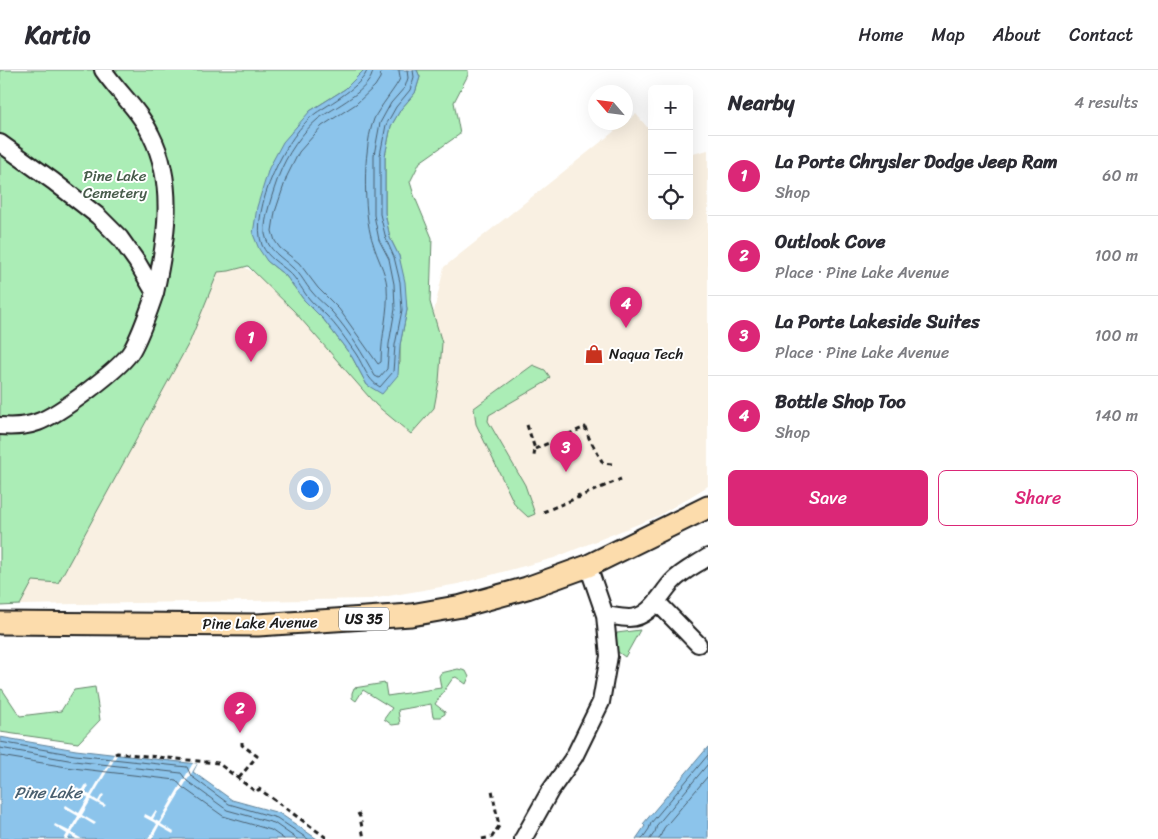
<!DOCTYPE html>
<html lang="en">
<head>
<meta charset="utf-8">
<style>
  body { margin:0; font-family:Sriracha,sans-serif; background:#f7f7f7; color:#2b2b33 }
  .controls { position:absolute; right:15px; top:15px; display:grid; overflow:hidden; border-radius:8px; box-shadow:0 5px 20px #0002 }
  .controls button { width:45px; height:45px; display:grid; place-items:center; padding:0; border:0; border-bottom:1px solid #e1e1e2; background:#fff; color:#2b2b33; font:25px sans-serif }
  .compass { position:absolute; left:588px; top:15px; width:45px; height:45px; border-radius:50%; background:#fff; box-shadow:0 5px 20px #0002; rotate:298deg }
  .you { position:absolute; left:309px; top:418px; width:18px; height:18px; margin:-12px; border:4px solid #fff; border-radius:50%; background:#1a73e8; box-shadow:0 0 0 8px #1a73e833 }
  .badge { display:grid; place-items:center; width:32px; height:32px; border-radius:50%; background:#db2777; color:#fff; font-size:16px; font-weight:700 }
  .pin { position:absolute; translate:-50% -41px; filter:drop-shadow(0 1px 2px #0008) }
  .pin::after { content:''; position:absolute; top:26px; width:18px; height:15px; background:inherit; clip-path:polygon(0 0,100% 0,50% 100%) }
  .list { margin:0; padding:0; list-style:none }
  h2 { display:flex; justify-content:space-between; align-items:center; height:65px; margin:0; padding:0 20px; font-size:21px }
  h2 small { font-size:16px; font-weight:400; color:#7c7c81 }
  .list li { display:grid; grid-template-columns:32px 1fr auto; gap:15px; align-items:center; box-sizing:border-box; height:80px; padding:0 20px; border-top:1px solid #e1e1e2 }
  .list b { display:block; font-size:19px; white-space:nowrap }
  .list p { margin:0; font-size:16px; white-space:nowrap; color:#7c7c81 }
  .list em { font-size:16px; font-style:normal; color:#7c7c81 }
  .actions { display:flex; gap:10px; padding:15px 20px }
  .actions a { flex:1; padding:11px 0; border:1px solid #db2777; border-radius:8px; text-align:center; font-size:18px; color:#db2777 }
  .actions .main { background:#db2777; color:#fff }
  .icon { flex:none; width:28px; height:28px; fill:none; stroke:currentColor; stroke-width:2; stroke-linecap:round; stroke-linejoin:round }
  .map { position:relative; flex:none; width:708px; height:769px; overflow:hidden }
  header { display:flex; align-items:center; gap:30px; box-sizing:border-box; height:70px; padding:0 25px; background:#fff; border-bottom:1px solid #e1e1e2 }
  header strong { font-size:24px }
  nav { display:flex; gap:28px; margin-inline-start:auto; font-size:18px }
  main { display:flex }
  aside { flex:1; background:#fff }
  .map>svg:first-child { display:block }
  .built { fill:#f9f0e2 }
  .green { fill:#abedb6; stroke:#648469 }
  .water { fill:#8cc4eb; stroke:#5f8198 }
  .pier { fill:#fff }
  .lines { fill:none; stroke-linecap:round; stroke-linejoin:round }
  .shore { stroke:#495f6f; stroke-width:1 }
  .minor-casing { stroke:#1c1c1c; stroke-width:20 }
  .major-casing { stroke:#1c1c1c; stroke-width:25 }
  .path { stroke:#1c1c1c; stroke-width:3; stroke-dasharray:5 4; stroke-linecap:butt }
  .minor { stroke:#fff; stroke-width:16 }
  .major { stroke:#fcdcac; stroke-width:21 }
  .labels { text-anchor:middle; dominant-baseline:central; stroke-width:4; stroke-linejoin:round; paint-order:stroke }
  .shield { fill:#fff; stroke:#606060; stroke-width:1 }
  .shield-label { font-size:14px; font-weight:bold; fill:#1c1c1c }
  .park-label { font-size:15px; fill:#475b4a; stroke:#fff }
  .poi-label { font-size:15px; fill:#1c1c1c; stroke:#fff; text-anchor:start }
  .street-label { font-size:15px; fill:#1c1c1c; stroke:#fff }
  .water-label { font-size:16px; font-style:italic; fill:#495f6f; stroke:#fff }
</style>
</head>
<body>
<header>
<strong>Kartio</strong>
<nav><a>Home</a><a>Map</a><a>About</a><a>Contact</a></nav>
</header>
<main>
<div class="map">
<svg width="708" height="769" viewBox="0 0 708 769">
  <rect width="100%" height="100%" fill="#fff"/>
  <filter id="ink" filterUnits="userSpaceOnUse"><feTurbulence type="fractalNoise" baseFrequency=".02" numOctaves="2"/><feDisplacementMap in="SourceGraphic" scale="10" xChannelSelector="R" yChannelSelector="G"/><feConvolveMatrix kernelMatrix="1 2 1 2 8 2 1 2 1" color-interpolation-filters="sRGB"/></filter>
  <g filter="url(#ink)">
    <path class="built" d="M636 44 652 63V146H689V85L708 80V416L658 446 554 488 458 514 371 529 20 535 211 178 298 228 422 295 444 197Z"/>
    <path class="green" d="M0 0H364L345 19 310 41 267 191 286 206 304 230 324 250 352 287 367 315 400 293V275L407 240 399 186 390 168 385 143V86L391 56 401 39 415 23 420 7 417 0H468V5L454 32 460 64 420 92 410 112 414 125 432 168 430 232 442 273 439 311 434 338 411 364 376 335 294 241 248 196 229 201 218 202 190 271 58 513 33 511 20 535 0 536Z
      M533 295 545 300 550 307 546 312 489 345 488 351 525 415 535 444 528 447 515 435 476 354 474 338Z
      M640 560 625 587 614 579 617 563Z
      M458 599 466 601 469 607 466 614 456 607 453 608 435 634 445 642V644L440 647H433L431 634 398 640 400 654 392 655 384 649 392 638 363 620 356 631 352 628V623L354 618 385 613 387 626 441 618 439 606 441 603Z
      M95 617 100 650 78 673 0 662V620L2 619 20 646 61 641 74 620Z"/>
    <path class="water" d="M364 0H417L420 7 415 23 401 39 391 56 385 86V143L390 168 399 186 405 212 407 240 400 275 398 305 382 324 367 315 352 287 324 250 304 230 286 206 267 191 259 179 253 164 257 137 269 98 283 72 310 41 345 19Z
      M0 667 76 680 197 694 193 702 232 730 279 743 317 769H0Z
      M708 677V769H636L645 756 643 754Z"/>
    <path class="pier" d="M114 684 117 685 92 727 98 731 102 724 104 725 100 732 106 735 104 737 91 730 82 745 96 753 94 755 81 747 72 763 82 769H76L70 765 68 769H64L67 764 54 756 55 754 69 761 78 746 64 738 66 735 79 743 88 728 75 720 77 718 82 721 86 714 89 716 85 722 90 725Z
      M193 693 197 694 161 754 174 762 173 764 159 756 152 769H148L157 754 144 747 145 744 151 747 155 741 157 742 153 749 159 752Z"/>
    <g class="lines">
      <path class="shore" d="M367 0C365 14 328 35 316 43 287 63 249 141 262 175 268 188 279 193 289 202 296 208 301 218 307 226 312 233 319 238 326 245 337 256 347 271 356 284 364 296 367 310 380 317L393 302 395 275 402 240 400 212 394 187 386 169 380 144V85L386 55 396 37 410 20 414 7 413 0
        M373 0C372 20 333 38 318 49 302 62 286 86 279 105 274 119 263 150 265 164 268 181 282 187 293 198 301 204 305 214 312 222 318 230 327 236 333 243 350 263 363 284 375 306L379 308 387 299 389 274 395 239 394 214 389 189 379 170 374 145V85L380 53 391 33 405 17 408 8 407 0
        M381 0 380 8 375 16 356 34 322 56 299 82 287 106 275 142 272 161 275 171 280 178 299 193 318 218 339 239 378 294 381 292C381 266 389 242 387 216 385 200 377 188 373 173 365 151 364 106 367 83 368 72 370 59 374 49 378 39 399 14 400 8 400 5 399 3 399 0
        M0 672 75 685 187 697 191 706 229 734 277 748 308 769
        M0 678 74 691 181 703 187 711 227 740 274 753 297 769
        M0 686 73 698 176 710 182 717 223 746 271 760 284 769
        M642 769 649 759 651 753 708 685
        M650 769 655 762 657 755 708 694
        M659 769 664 758 708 706"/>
      <g class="minor-casing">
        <path id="minor" d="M0 73 53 111 98 146 120 168 137 192 155 223C166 172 176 114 151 65 140 41 118 22 103 0
          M0 356C12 357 27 356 38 352 58 345 122 298 132 280 142 262 148 243 155 223
          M657 532 698 574
          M605 545C613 546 621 548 629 548 650 548 660 525 672 512 682 501 696 495 708 487
          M523 769 550 721 574 687 601 632 609 586 605 545 588 496"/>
      </g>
      <g class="major-casing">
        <path id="major" d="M0 553 258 555 411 545 462 536 527 518 588 496 708 437"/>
      </g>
      <path class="path" d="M527 355 535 379 534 386
        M535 379 585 357 589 368 603 393 613 394
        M578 424 579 427 621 409
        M543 442 579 427 580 429
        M115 684 117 683 218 693 256 722 259 719 328 769
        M239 708 257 686 242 675V671
        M358 743 360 747 364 769
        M482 769 492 767 499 756 492 720"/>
      <use href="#minor" class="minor"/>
      <use href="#major" class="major"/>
    </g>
  </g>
  <defs>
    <g id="shop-bare" transform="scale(1.5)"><path d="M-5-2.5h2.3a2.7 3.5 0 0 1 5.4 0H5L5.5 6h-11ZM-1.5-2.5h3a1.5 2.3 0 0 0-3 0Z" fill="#c8321e" stroke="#fff" stroke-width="2.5" paint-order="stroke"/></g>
  </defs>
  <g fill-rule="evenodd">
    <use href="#shop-bare" x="594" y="284"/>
  </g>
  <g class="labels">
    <rect class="shield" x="339" y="537.5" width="50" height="23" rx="4"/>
    <g class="shield-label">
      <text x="364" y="549">US 35</text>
    </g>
    <g class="park-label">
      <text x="115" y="106">Pine Lake<tspan x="115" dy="17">Cemetery</tspan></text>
    </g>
    <g class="poi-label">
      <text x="609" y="284">Naqua Tech</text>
    </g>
    <g class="street-label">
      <text transform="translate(260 553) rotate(-1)">Pine Lake Avenue</text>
    </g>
    <g class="water-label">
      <text x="48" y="722">Pine Lake</text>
    </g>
  </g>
</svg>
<div class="controls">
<button>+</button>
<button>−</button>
<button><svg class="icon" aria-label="locate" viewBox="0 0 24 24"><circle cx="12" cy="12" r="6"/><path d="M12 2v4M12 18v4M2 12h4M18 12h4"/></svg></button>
</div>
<svg class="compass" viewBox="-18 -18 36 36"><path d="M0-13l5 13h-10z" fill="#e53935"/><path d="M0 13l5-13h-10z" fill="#7c7c81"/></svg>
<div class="you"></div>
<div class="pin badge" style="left:251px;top:292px">1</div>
<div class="pin badge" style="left:240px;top:663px">2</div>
<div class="pin badge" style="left:566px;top:402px">3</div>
<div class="pin badge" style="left:626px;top:258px">4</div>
</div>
<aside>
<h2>Nearby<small>4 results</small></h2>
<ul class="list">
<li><span class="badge">1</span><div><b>La Porte Chrysler Dodge Jeep Ram</b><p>Shop</p></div><em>60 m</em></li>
<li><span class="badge">2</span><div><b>Outlook Cove</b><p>Place · Pine Lake Avenue</p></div><em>100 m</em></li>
<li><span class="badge">3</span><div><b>La Porte Lakeside Suites</b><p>Place · Pine Lake Avenue</p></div><em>100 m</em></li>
<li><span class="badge">4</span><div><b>Bottle Shop Too</b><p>Shop</p></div><em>140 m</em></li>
</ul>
<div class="actions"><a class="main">Save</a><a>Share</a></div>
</aside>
</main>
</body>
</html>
